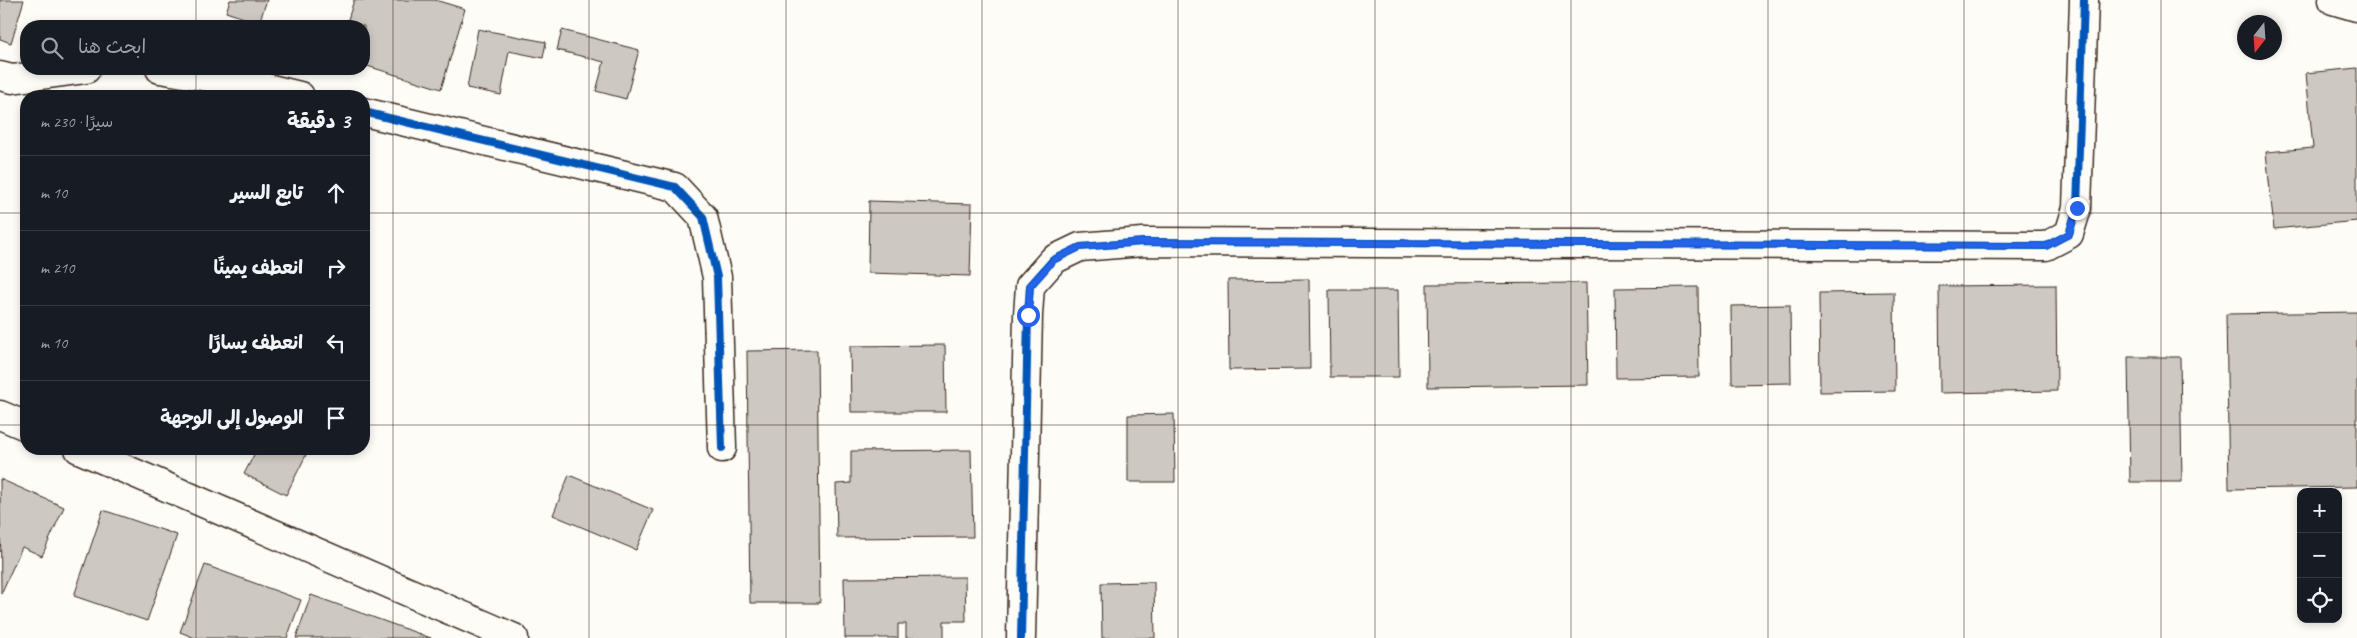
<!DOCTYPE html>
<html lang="ar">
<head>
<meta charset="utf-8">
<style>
  body { margin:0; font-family:Caveat,"Playpen Sans Arabic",sans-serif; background:#20242c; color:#f1f3f6; direction:rtl }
  .controls { position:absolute; right:15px; bottom:15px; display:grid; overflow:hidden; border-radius:10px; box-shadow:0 2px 8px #0003 }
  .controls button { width:45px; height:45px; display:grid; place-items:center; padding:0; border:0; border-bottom:1px solid #363941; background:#171b24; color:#f1f3f6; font:25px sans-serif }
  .compass { position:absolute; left:2237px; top:15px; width:45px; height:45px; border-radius:50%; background:#171b24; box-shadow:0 2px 8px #0003; rotate:197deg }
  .stop { position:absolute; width:15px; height:15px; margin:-11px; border:4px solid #2563eb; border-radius:50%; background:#fff }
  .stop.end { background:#2563eb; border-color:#fff; box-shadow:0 1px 5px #0008 }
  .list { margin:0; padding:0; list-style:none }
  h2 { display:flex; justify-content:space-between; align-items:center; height:65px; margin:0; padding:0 20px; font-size:21px }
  h2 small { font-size:16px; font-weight:400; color:#9ea1a6 }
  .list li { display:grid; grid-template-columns:32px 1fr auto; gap:15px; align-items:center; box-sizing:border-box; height:75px; padding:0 20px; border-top:1px solid #363941 }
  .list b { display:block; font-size:19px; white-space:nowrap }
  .list em { font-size:16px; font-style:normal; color:#9ea1a6 }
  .icon { flex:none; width:28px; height:28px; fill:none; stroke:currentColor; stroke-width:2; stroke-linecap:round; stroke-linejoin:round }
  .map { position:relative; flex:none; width:2357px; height:638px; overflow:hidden; direction:ltr }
  .search { position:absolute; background:#171b24; box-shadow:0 2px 8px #0003; left:20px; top:20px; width:350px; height:55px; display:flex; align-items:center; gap:12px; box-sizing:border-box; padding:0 18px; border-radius:20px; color:#9ea1a6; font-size:19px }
  .panel { position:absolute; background:#171b24; box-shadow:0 2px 8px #0003; left:20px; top:90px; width:350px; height:365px; border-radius:20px; direction:rtl }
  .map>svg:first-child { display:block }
  .building { fill:#cdc8c2; stroke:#3b2a1e }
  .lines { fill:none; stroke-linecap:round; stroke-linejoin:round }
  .street-casing { stroke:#3b2a1e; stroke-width:31 }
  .street { stroke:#fdfcf7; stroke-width:28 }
  .cycleway-casing { stroke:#fdfcf7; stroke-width:11 }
  .cycleway { stroke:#0057b8; stroke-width:8 }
  .route { stroke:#2563eb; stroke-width:6 }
  .grid { fill:none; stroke:#3b2a1e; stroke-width:1; stroke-opacity:0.55 }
</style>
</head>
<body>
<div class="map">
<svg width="2357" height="638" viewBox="0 0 2357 638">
  <rect width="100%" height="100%" fill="#fdfcf7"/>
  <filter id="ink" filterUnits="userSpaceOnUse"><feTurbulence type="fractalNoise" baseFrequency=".02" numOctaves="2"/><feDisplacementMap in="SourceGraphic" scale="10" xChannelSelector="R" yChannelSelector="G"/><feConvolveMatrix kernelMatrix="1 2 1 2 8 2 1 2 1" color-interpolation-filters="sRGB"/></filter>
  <g filter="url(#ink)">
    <path class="building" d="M0 0H24L11 43 0 39Z
      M230 0H267L259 23 226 12Z
      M354 0H435L465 9 441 89 364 65V26H346Z
      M478 29 546 42 543 58 509 51 501 95 467 88Z
      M562 30 639 50 626 99 596 91 604 62 557 50Z
      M2357 68V221L2274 229 2266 152 2313 148 2306 73Z
      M869 201 972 204 970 276 868 273Z
      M1309 279 1310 369 1229 370 1228 280Z
      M1586 283 1588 385 1428 387 1427 284Z
      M2056 285 2057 391 1940 393 1939 286Z
      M1698 287 1699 377 1616 378 1615 288Z
      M1329 290H1398L1399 377H1330Z
      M1894 292 1895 391 1820 392 1819 293Z
      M1790 305 1791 383 1732 384 1731 306Z
      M2357 312V487L2229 489 2226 314Z
      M945 345 946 412H851L850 346Z
      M817 350 820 603H750L747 351Z
      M2128 357H2180L2182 482H2130Z
      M1174 414 1175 482H1128V415Z
      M257 449H294L306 455 286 495 244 474Z
      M971 450 973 537 837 538 836 484 851 483V451Z
      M569 475 653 510 636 550 553 515Z
      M0 479 64 507 42 556 22 547 1 594Z
      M103 510 177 535 147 621 74 596Z
      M205 565 301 600 287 638H195L180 632Z
      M965 577 966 621H944V638H906V624H898V638H845L844 578Z
      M1154 582 1155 638H1102L1101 583Z
      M311 595 431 638H296Z"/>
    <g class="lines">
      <g class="street-casing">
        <path id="street" d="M2333 0 2357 7
          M160 69 255 85 300 96
          M0 76 12 79 86 69
          M364 112 675 187 703 217 717 277 722 448
          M0 415 26 426
          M79 449 514 638
          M1021 638 1028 315 1030 286 1053 260 1080 247 1143 242 2046 246 2069 234 2077 208 2084 0"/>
      </g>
      <use href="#street" class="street"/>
      <g class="cycleway-casing">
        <path id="cycleway" d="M364 112 675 187 703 217 717 277 722 448
          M1021 638 1028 315 1030 286 1053 260 1080 247 1143 242 2046 246 2069 234 2077 208 2084 0"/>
      </g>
      <use href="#cycleway" class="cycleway"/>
    </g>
  </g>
  <g class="lines" filter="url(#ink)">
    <path class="route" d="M1028 315 1030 286 1054 260 1080 247 1143 242 2046 246 2069 234 2077 208"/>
  </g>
  <path class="grid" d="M196 0V26M393 0V638M589 0V638M786 0V638M982 0V638M1178 0V638M1375 0V638M1571 0V638M1768 0V638M1964 0V638M2161 0V638M196 69V96M0 213H26M364 213H2357M0 425H26M364 425H2357M196 449V638"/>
</svg>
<div class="controls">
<button>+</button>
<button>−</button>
<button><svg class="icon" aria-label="locate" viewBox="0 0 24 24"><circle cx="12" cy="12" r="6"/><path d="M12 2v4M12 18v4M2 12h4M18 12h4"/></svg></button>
</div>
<svg class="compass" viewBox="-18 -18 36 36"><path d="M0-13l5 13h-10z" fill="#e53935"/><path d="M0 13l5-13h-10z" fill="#9ea1a6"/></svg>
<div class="stop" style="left:1028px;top:315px"></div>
<div class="stop end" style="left:2077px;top:208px"></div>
<div class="search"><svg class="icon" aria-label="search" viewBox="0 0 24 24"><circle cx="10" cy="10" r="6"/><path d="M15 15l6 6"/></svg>ابحث هنا</div>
<section class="panel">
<h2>3 دقيقة<small>سيرًا · 230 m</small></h2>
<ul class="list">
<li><svg class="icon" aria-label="ahead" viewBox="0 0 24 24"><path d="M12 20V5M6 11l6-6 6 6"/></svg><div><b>تابع السير</b></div><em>10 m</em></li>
<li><svg class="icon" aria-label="right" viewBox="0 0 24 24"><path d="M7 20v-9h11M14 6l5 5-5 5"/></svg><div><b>انعطف يمينًا</b></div><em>210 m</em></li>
<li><svg class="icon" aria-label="left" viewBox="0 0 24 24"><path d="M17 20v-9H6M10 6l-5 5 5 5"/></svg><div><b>انعطف يسارًا</b></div><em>10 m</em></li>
<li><svg class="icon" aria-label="arrive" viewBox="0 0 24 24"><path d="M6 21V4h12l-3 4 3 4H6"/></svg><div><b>الوصول إلى الوجهة</b></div></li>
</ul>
</section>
</div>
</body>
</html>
